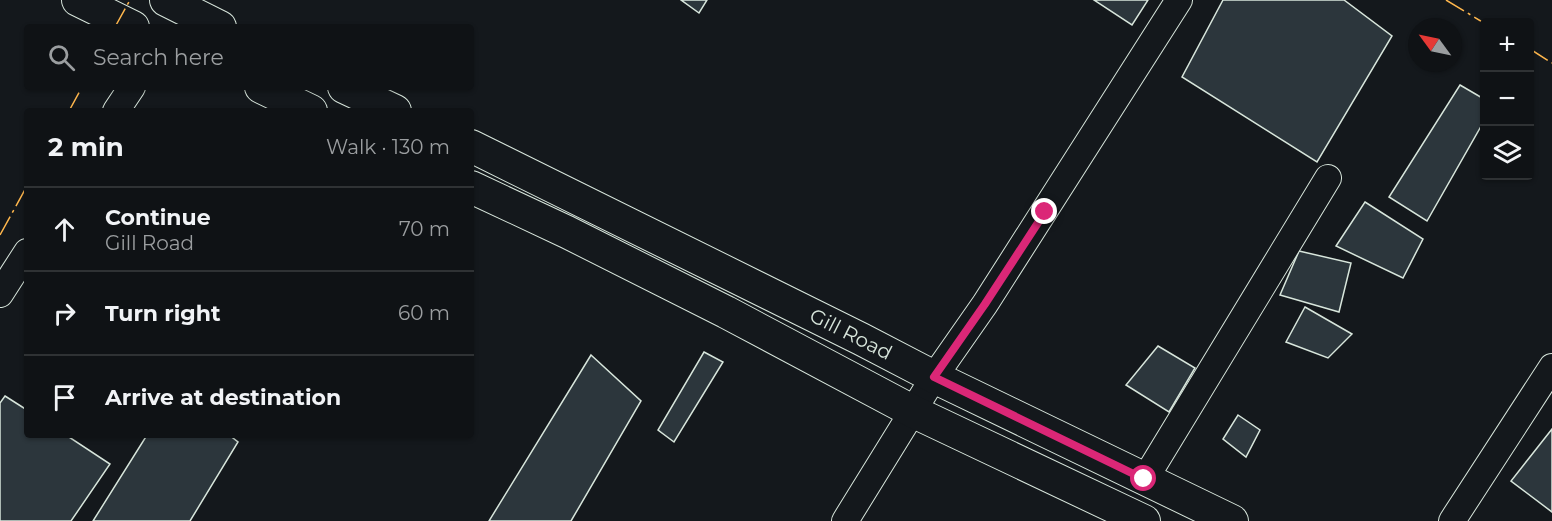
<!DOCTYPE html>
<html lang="en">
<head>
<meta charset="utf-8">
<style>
  body { margin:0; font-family:Montserrat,sans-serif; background:#181b1e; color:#f1f3f6 }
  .controls { position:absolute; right:18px; top:18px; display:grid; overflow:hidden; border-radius:6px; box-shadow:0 2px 4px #0004 }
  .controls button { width:54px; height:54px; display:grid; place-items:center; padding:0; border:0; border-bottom:2px solid #2f3234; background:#0f1215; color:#f1f3f6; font:30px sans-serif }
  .compass { position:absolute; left:1408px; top:18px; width:54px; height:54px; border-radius:50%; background:#0f1215; box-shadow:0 2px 4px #0004; rotate:303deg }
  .stop { position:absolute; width:18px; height:18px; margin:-14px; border:4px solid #db2777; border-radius:50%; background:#fff }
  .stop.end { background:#db2777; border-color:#fff; box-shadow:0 2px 6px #0008 }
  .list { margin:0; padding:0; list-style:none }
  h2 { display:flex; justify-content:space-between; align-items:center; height:78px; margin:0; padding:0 24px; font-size:26px }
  h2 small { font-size:20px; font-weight:400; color:#9b9ea0 }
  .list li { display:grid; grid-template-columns:39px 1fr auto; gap:18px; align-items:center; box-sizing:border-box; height:84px; padding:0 24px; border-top:2px solid #2f3234 }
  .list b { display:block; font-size:22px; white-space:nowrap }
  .list p { margin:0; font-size:20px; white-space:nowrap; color:#9b9ea0 }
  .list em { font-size:20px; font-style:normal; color:#9b9ea0 }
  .icon { flex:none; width:33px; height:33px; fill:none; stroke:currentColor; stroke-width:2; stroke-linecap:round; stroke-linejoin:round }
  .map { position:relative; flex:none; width:1552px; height:521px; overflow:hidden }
  .search { position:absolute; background:#0f1215; box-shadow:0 2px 4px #0004; left:24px; top:24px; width:450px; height:66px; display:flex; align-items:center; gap:15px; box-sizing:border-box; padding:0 21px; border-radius:6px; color:#9b9ea0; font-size:22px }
  .panel { position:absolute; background:#0f1215; box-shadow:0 2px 4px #0004; left:24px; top:108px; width:450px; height:330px; border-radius:6px }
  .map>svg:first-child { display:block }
  .building { fill:#2c363c; stroke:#d8e6dc; stroke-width:1.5 }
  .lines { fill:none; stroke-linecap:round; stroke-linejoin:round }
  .minor-casing { stroke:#d8e6dc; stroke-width:28 }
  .major-casing { stroke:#d8e6dc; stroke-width:34 }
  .minor { stroke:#14181c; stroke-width:26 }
  .major { stroke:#14181c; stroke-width:32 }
  .power { stroke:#ffb74d; stroke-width:1.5; stroke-dasharray:21 4.5 3 4.5; stroke-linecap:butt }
  .route { stroke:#db2777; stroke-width:8 }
  .labels { text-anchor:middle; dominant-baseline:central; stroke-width:4.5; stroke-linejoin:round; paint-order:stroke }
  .street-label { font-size:20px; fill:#d8e6dc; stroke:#14181c }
</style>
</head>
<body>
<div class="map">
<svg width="1552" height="521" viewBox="0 0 1552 521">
  <rect width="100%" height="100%" fill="#14181c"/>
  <path class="building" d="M681 0H707L699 13Z
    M1094 0H1148L1132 25Z
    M1223 0H1344L1392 36 1317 162 1182 77Z
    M1460 85 1484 99V121L1427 221 1389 197Z
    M1365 202 1423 239 1403 278 1336 246Z
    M1299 251 1351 263 1339 312 1280 295Z
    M1305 307 1352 334 1328 358 1286 342Z
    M1158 346 1195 368 1169 412 1126 385Z
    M704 352 723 362 674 442 658 430Z
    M591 355 641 401 571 521H489Z
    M5 396 27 410V435H66L110 464 71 521H0V403Z
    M1238 415 1260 430 1246 457 1223 439Z
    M1552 429V512L1511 481Z
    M147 435H229L238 442 190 521H93Z"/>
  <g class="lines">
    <g class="minor-casing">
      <path id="minor" d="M116 111 132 87
        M0 294 27 252
        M1145 479 1328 178
        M845 521 934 377 985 304 1179 0
        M1452 521 1552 367"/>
    </g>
    <g class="major-casing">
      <path id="major" d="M78 0 133 27
        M166 0 220 27
        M261 87 311 111
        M344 87 395 111
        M471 146 861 339 934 377 1232 521
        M471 187 567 232 726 312 914 412 1144 521"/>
    </g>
    <use href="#minor" class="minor"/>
    <use href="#major" class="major"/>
    <path class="power" d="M1446 0 1484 23
      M115 27 130 0
      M1530 49 1552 63
      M69 111 82 87
      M0 235 27 186"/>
  </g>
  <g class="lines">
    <path class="route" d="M1045 212 985 304 934 377 1144 479"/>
  </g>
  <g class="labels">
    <g class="street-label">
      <text transform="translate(851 334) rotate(27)">Gill Road</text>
    </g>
  </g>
</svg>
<div class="controls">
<button>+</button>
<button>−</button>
<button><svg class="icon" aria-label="layers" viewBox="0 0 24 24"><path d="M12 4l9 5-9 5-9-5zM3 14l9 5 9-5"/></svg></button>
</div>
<svg class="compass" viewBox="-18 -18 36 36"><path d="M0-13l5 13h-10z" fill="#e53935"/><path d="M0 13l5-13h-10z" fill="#9b9ea0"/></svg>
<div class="stop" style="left:1144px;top:479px"></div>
<div class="stop end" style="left:1045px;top:212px"></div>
<div class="search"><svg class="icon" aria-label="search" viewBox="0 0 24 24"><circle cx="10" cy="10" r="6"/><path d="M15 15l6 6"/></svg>Search here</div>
<section class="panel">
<h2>2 min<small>Walk · 130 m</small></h2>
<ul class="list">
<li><svg class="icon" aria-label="ahead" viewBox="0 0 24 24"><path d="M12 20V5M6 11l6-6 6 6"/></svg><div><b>Continue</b><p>Gill Road</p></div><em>70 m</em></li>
<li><svg class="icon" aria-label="right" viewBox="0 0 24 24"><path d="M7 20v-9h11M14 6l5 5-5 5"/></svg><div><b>Turn right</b></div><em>60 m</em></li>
<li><svg class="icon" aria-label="arrive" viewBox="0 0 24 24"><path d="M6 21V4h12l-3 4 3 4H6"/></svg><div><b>Arrive at destination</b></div></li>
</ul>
</section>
</div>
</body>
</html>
